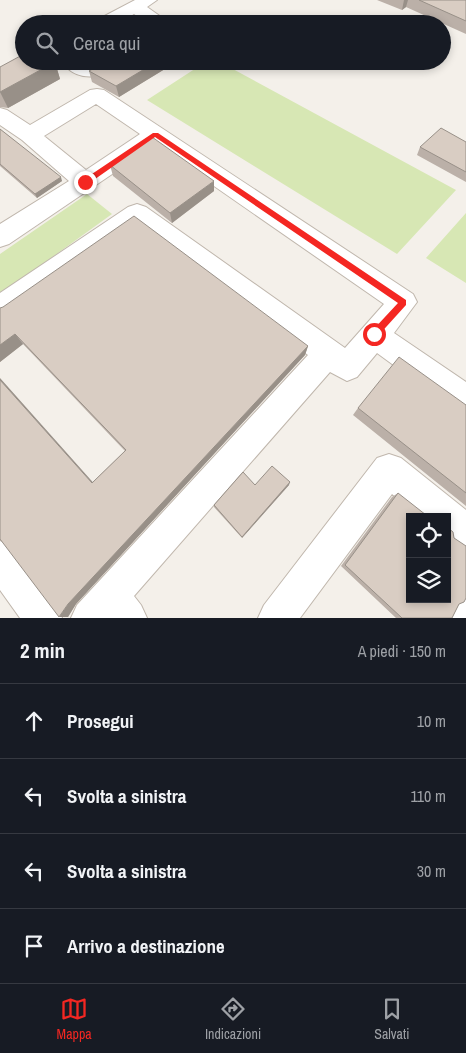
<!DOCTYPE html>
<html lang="it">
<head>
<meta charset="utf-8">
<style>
  body { margin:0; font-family:"Archivo Narrow",sans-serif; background:#242831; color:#f1f3f6 }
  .controls { position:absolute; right:15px; bottom:15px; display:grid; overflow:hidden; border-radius:0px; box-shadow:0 2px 8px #0003 }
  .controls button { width:45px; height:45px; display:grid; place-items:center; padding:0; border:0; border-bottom:1px solid #363941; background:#171b24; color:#f1f3f6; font:25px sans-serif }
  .stop { position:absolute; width:15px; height:15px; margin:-11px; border:4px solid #f42722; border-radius:50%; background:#fff }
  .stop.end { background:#f42722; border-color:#fff; box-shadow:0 1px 5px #0008 }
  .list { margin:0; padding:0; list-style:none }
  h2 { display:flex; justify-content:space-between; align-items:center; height:65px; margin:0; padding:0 20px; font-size:21px }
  h2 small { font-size:16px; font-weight:400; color:#9ea1a6 }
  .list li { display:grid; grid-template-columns:32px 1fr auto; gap:15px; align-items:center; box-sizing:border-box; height:75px; padding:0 20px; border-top:1px solid #363941 }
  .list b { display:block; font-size:19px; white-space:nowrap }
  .list em { font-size:16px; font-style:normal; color:#9ea1a6 }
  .icon { flex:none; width:28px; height:28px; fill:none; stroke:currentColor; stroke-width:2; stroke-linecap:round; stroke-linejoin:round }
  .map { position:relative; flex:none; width:466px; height:618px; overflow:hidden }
  .search { position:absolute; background:#171b24; box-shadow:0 2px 8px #0003; left:15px; right:15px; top:15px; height:55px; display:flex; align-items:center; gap:12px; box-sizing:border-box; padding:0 18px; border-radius:28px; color:#9ea1a6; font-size:19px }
  .sheet { height:365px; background:#171b24 }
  nav { display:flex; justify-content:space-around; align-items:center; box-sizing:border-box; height:70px; border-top:1px solid #363941; background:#171b24; font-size:14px; color:#9ea1a6 }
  nav a { display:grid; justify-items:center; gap:2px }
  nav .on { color:#f42722 }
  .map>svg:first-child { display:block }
  .green { fill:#d7e7b4 }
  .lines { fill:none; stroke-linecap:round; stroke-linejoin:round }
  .minor-casing { stroke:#c0b7ad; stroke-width:2 }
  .minor { fill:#fff; fill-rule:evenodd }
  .wall { fill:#bbb0a8 }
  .shaded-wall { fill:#989088 }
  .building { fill:#d9cdc3; stroke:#989088 }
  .route { fill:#f42722 }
</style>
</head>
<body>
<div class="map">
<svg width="466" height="618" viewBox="0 0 466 618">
  <rect width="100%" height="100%" fill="#f4f0ea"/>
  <path class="green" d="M207 61H218L456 190 397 254 147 100Z
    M87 194 112 214 0 295V254Z
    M466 213V283L426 258Z"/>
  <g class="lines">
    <g class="minor-casing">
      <path id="minor" d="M135 0H157L147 7 171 24H149L134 14 117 24H94L97 20Z
        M66 61H84L92 65 98 61H121C109 79 77 83 64 64Z
        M97 89 104 90 413 294 417 302 394 333 466 382V415L455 410 377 353 357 377 347 381 330 372 134 596 141 605 147 618H71L77 605 308 355 137 226 10 316 0 320V293L128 207 137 204 146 207 345 348 384 304 155 145 9 244 0 247V224L69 181 22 140 0 125V108L7 110 30 125 90 90ZM96 104 140 134 86 170 44 136Z
        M389 454 401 458 466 510V550L447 539V517H420L392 494 300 618H258L264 605 377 458Z
        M0 541 13 546 56 605 62 618H20L0 590Z
        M466 598V618H446L452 605Z"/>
    </g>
    <use href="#minor" class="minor"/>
  </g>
  <path class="wall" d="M377 0H466V34L406 7 402 10Z
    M178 61 119 97 92 82 89 71Z
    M55 62 60 79 8 108 0 107V67Z
    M0 129 62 181 37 198 0 166Z
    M466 142V182L417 155 420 147Z
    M110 165 214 191 172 223 113 176Z
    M0 308 308 346 305 355 76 604 68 617 93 482 125 451 23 344 0 362Z
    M463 404 466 405V506L353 415 358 408Z
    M255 485H289L242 538 214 507V505Z
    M398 493 459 604 452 618H396L341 566 392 497Z"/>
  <path class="shaded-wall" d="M404 0H408L406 7 402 10Z
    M158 61H178L119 97 116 86Z
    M55 62 60 79 8 108 0 92Z
    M61 177 62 181 37 198 35 194Z
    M214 181V191L172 223 170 213Z
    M15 334 23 344 0 362V345Z
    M308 346 305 355 76 604 68 617H59L68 604Z
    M0 378 98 488 92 483 0 380Z
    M290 482 289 485 242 538V537Z"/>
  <path class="building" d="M419 0H466V21Z
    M181 19 190 24H173Z
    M24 54V61H53L55 62 0 92V67Z
    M107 61H158L116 86 89 71Z
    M441 128 466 142V172L420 147Z
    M0 129 61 177 35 194 0 164Z
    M152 137 214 181 170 213 110 165Z
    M134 216 308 346 68 604 59 617 0 539V380L92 483 126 450 15 334 0 345V308L3 307Z
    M399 357 466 405V493L358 408Z
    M272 466 290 482 242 537 214 505 243 472 255 485Z
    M398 493 426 515 434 516 435 517H410V599H447V527L453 532 454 538 466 546V598L464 602 459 604 452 618H402L345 565Z"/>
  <path class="route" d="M153 133H158L406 300V305L377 337H371V332L398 303 155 137 88 184H83V180Z"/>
</svg>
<div class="controls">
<button><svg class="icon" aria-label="locate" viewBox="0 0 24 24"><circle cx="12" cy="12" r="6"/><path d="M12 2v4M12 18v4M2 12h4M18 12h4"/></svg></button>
<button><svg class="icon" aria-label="layers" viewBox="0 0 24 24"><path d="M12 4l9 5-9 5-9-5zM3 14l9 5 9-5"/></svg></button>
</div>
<div class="stop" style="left:374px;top:334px"></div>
<div class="stop end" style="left:85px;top:182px"></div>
<div class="search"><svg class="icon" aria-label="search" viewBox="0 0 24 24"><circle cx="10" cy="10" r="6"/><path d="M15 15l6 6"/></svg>Cerca qui</div>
</div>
<section class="sheet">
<h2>2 min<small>A piedi · 150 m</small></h2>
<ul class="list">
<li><svg class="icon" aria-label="ahead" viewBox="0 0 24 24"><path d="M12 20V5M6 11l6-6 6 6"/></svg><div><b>Prosegui</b></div><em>10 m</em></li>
<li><svg class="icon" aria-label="left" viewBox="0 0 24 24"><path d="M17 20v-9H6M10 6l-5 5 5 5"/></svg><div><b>Svolta a sinistra</b></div><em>110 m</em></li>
<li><svg class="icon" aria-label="left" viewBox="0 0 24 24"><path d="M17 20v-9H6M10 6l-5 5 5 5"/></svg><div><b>Svolta a sinistra</b></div><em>30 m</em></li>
<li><svg class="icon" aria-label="arrive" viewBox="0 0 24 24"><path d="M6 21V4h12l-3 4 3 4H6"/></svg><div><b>Arrivo a destinazione</b></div></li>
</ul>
</section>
<nav>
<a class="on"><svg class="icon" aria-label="map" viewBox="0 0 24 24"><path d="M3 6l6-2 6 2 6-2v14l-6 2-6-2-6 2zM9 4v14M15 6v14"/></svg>Mappa</a>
<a><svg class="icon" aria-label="directions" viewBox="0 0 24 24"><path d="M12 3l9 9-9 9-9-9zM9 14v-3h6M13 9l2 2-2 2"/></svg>Indicazioni</a>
<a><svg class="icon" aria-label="saved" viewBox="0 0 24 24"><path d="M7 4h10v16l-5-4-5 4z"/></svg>Salvati</a>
</nav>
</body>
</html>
